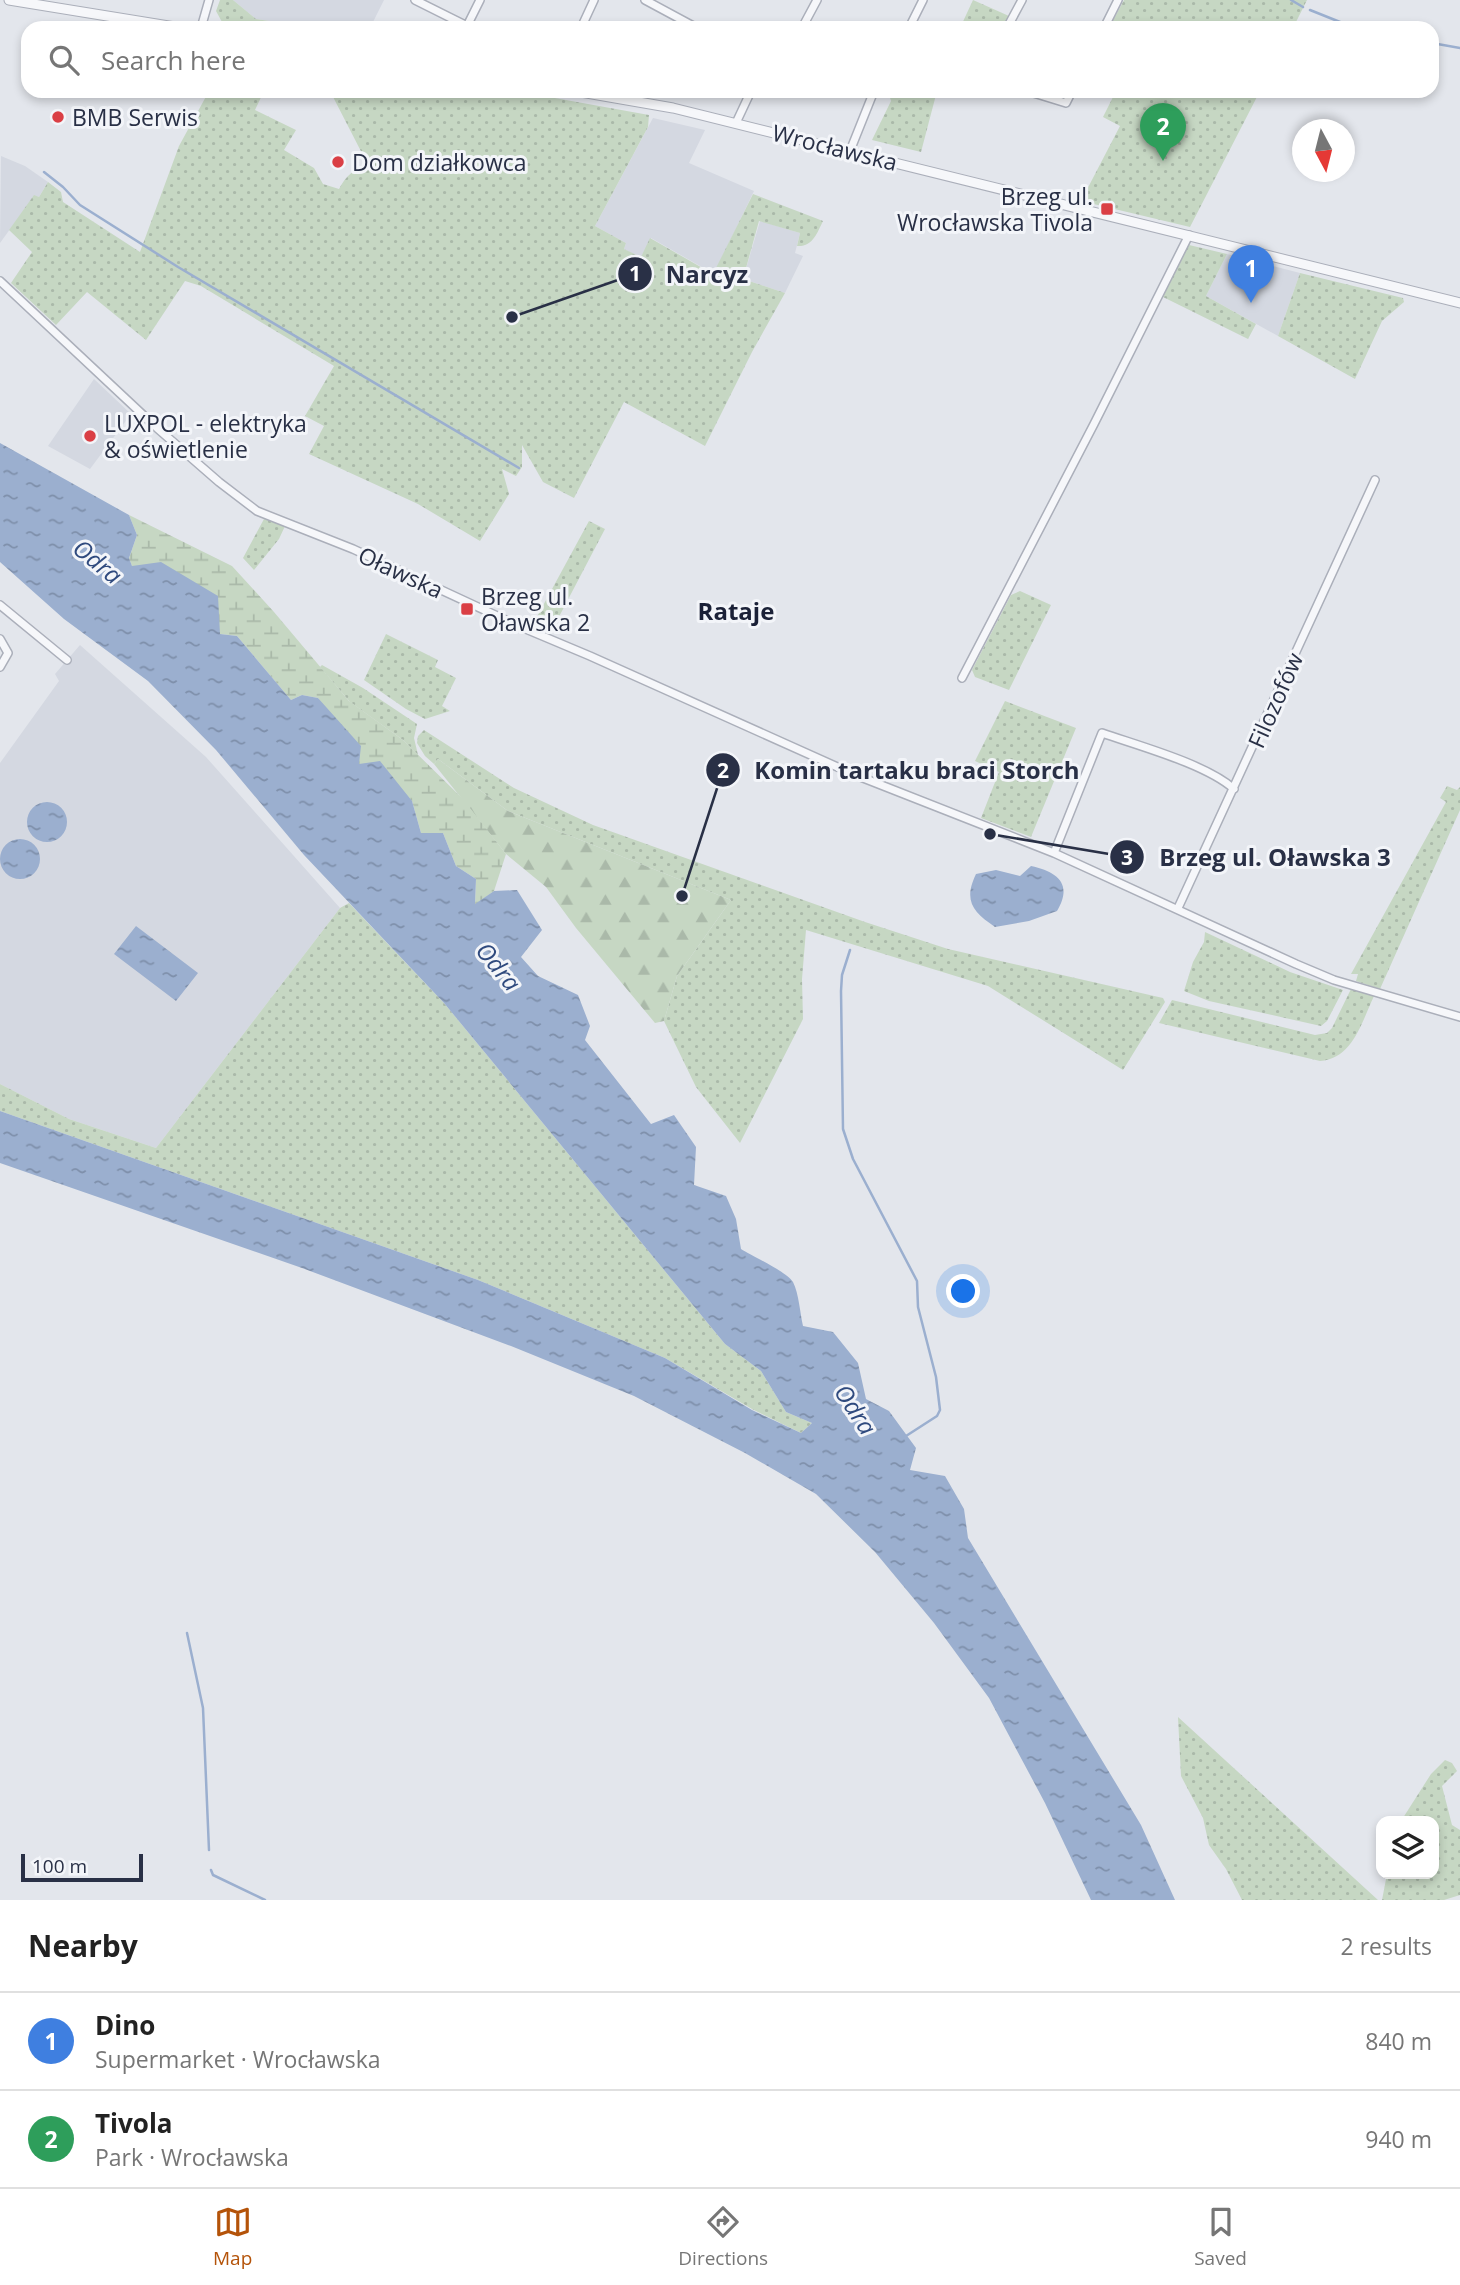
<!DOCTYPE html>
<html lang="en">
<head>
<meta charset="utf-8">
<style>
  body { margin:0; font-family:"Open Sans",sans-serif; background:#f2f2f2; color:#222 }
  .controls { position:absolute; right:21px; bottom:21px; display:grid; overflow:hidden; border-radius:14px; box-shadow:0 4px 10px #0003 }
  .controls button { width:63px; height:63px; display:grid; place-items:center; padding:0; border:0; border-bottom:2px solid #e0e0e0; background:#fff; color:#222; font:35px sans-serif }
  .compass { position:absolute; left:1292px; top:119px; width:63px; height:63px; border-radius:50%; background:#fff; box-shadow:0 4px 10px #0003; rotate:173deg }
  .scale { position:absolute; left:21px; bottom:18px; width:122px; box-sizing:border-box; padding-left:7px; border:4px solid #293046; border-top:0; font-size:19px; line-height:24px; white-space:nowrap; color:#293046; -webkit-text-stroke:5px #f3f5f9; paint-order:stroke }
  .you { position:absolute; left:964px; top:1292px; width:24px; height:24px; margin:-18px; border:5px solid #fff; border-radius:50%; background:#1a73e8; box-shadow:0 0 0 10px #1a73e833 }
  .badge { display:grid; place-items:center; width:46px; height:46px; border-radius:50%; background:#b45309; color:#fff; font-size:23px; font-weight:700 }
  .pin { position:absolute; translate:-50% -58px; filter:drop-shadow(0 2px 4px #0008) }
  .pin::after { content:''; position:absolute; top:37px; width:24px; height:21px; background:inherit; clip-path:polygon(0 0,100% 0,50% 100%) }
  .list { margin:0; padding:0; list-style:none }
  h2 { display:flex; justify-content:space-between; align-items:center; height:91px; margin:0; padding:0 28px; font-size:30px }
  h2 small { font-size:23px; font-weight:400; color:#767676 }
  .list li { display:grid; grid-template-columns:46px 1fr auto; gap:21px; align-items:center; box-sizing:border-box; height:98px; padding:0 28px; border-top:2px solid #e0e0e0 }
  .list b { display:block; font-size:26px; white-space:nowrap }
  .list p { margin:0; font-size:23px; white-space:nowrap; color:#767676 }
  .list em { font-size:23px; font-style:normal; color:#767676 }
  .icon { flex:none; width:38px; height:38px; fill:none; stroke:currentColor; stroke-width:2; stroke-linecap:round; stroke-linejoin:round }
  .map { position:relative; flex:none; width:1460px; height:1900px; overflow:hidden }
  .search { position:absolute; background:#fff; box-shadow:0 4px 10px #0003; left:21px; right:21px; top:21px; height:77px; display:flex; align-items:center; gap:18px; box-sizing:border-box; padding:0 24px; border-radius:21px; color:#767676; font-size:26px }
  .sheet { height:287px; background:#fff }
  nav { display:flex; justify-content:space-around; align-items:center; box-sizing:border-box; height:98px; border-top:2px solid #e0e0e0; background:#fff; font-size:19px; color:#767676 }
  nav a { display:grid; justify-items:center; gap:4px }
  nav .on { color:#b45309 }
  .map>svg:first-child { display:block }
  .built { fill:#d4d8e1 }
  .green { fill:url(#green-dots) }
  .forest { fill:url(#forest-firs) }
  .wetland { fill:url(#wetland-marsh) }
  .water { fill:url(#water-ripples) }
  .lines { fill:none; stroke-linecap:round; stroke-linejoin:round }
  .stream { stroke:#9bafcf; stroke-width:2.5 }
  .minor-casing { stroke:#abafba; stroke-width:10 }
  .tertiary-casing { stroke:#abafba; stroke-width:11 }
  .minor { stroke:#f6f7fa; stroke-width:7 }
  .tertiary { stroke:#f6f7fa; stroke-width:9 }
  .poi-dot { fill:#da3f45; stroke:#f3f5f9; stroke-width:2.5 }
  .labels { text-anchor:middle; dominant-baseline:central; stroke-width:6; stroke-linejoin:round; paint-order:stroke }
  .poi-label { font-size:23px; fill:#293046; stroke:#f3f5f9; text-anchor:start }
  .street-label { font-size:23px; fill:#293046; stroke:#f3f5f9 }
  .water-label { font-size:24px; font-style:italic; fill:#2f4a7e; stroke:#f3f5f9 }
  .neighbourhood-label { font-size:24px; font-weight:bold; fill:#1b2137; stroke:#f3f5f9 }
  .leader { fill:none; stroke:#293046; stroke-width:2.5 }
  .callout-dot { fill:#293046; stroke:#f3f5f9; stroke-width:2.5 }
  .mark-label { font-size:21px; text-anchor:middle; font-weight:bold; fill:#fff }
  .callout-label { font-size:24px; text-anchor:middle; font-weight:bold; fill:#293046; stroke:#f3f5f9; stroke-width:6; stroke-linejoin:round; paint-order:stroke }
</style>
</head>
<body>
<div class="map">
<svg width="1460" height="1900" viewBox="0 0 1460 1900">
  <defs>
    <pattern id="green-dots" width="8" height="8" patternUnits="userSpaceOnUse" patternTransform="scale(1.75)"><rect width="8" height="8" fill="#c6d7c3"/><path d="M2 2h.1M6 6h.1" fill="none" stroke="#aab9a9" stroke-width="1.8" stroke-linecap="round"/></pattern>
    <pattern id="forest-firs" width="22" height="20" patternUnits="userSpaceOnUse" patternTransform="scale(1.75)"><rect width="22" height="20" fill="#c6d7c3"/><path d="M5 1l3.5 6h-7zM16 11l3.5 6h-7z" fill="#aab9a9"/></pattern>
    <pattern id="wetland-marsh" width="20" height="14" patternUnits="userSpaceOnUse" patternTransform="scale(1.75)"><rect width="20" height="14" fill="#c6d7c3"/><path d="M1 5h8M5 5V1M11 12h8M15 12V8" fill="none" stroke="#aab9a9"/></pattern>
    <pattern id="water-ripples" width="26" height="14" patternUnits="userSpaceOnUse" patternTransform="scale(1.75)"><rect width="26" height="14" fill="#9bafcf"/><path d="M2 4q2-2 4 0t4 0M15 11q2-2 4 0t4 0" fill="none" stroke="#7e8faa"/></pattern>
  </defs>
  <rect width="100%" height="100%" fill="#e3e6ec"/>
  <path class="built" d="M233 0H384L370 28H316L256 19Z
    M653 118 705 130 689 163 754 191 714 274 651 238 641 258 624 249 626 243 595 226Z
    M1 156 25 166 48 182 39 197 34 196 0 243Z
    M760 221 800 233 795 253 803 256 785 293 743 279Z
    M1227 254 1300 273 1278 336 1206 296Z
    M94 379 131 414 90 469 48 446Z
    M80 645 206 757 340 908 156 1148 69 1119 0 1084V763L59 681 55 674Z"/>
  <path class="green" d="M220 0H233L256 19 316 28H261L222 22 216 11Z
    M973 0 1009 16 1003 28H960Z
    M1124 0H1307L1293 28H1109Z
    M209 91H264L255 110 296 130 284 150 314 168 323 184 339 189C345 177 355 168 367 163L330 91H516L649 115 648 127 595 226 626 243 624 249 641 257 650 238 713 274 753 194 823 221C817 233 813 247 797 246L800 233 759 221 743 279 785 293 752 352 705 446 624 402 574 498 543 482 522 445V467L516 476 502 469 509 494 480 541 418 504 309 454 324 426 305 416 334 366 201 286 185 281 146 340 87 292 56 325 11 283 32 252 9 230 34 195 39 197 48 182 61 192 63 202 140 252 179 146Z
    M888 91H937L921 152 872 140 891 101Z
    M1116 91H1260L1190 227 1081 201 1120 126 1103 117Z
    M1189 245 1227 254 1206 296 1256 324 1248 339 1161 296Z
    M1300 273 1403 298 1404 302 1382 321 1355 379 1278 336Z
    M264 519 285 526 279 539 254 570 243 558Z
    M589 521 605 529 551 632 533 624Z
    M1020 591 1051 605 1009 690 975 677 972 670 1011 595Z
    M386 634 438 660 435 667 456 678 442 706 450 711 425 719 406 709 364 680Z
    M322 665 363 688 417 724 414 738 418 755 403 740 350 702 320 667Z
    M1005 701 1076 728 1031 837 981 818 999 772 975 761Z
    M424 730 514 788 593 825 865 922 948 949 1163 998 1165 1002 1123 1070 988 986 806 930 802 979 803 1019 740 1143 696 1087 664 1021 677 976 731 900 508 811 438 759 434 764 425 756 417 743 418 736Z
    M1447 786 1457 790 1460 787V810L1380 989 1356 981 1358 974H1351L1446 802 1440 798Z
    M349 903 444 1003 725 1344 761 1371 786 1412 812 1423 801 1433 752 1409 665 1358 478 1280 0 1111V1084L69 1119 156 1148 340 908Z
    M1205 932 1290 972 1343 990 1327 1021 1321 1026 1209 1001 1184 991 1193 962 1204 942Z
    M1351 989 1374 996C1362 1021 1353 1059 1320 1061L1159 1023 1172 1000 1315 1035 1327 1033 1332 1028Z
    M1178 1717 1378 1900H1242L1226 1869 1209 1845 1203 1818 1181 1776Z
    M1445 1760 1452 1763 1457 1771 1442 1786 1452 1825 1460 1830V1895L1444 1900H1382L1387 1874H1434V1821H1401L1431 1774Z"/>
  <path class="forest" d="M438 759 508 811 731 900 677 976 664 1021 655 1023 576 928 546 887 506 854 434 764Z"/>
  <path class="wetland" d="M129 515 232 566 274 612 349 701 403 740 463 799 506 854 494 891 475 905 476 879 456 866 443 833H421L412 801 359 764 318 698 302 695 291 700 237 636 220 634 132 566 129 558 137 535Z"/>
  <path class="water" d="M0 443 129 515 137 535 129 558 132 566 161 562 218 596 220 634 237 636 291 700 302 695 318 698 361 746 359 764 380 761 412 801 421 833H443L456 866 476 879 475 904 494 891 517 890 542 930 521 957 538 976 578 995 590 1026 585 1040 651 1124 674 1115 696 1147 694 1185 726 1196 736 1219 741 1249C752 1256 787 1272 793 1282 799 1294 800 1313 803 1326L833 1332 858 1363 866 1399 889 1411 916 1448 910 1470 945 1476 964 1509 968 1538 1141 1825 1175 1900H1091L1045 1803 989 1698 934 1623 875 1552 816 1494 745 1453 634 1396 511 1346 302 1268 0 1163V1111L478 1280 665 1358 752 1410 801 1433 812 1423 786 1412 761 1371 725 1344 444 1003 304 855 216 750 148 681 64 619 0 562Z
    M27 822a20 20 0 1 1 40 0a20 20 0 1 1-40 0Z
    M0 859a20 20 0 1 1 40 0a20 20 0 1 1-40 0Z
    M1031 866C1058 872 1073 884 1057 911L1029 921 995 927C973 912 963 901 976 874L996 870 1020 876Z
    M136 926 198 973 176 1001 114 954Z"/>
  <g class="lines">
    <path class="stream" d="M1291 0 1303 7
      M1310 10 1355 28
      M1432 43 1460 48
      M44 172 63 187 80 205 178 267 519 468
      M850 950 842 975 841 991 843 1129 853 1159 917 1281 918 1307 936 1377 940 1410 937 1416 906 1436
      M187 1633 203 1708 209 1850
      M211 1870 213 1875 265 1900"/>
    <g class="minor-casing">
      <path id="minor" d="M415 0 467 26
        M645 0 697 28
        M201 28 209 0
        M466 28 480 0
        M581 28 594 0
        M802 28 817 0
        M909 28 923 0
        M1007 28 1022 0
        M1104 28 1118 0
        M1027 91 1066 103 1072 91
        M736 123 751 91
        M850 151 874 91
        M0 281 157 428 219 482 257 511 353 549 521 627 590 656 853 774 1054 853 1296 964 1334 980 1460 1017
        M0 605 67 660
        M0 639 8 653 0 667
        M962 678 1094 424 1189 235
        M1054 853 1102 733C1139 746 1206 764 1234 789
        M1178 908 1375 480"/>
    </g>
    <g class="tertiary-casing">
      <path id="tertiary" d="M9 0 181 28
        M575 91 673 108 1460 303"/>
    </g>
    <use href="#minor" class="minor"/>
    <use href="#tertiary" class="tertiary"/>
  </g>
  <g class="poi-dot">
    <circle cx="58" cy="117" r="7"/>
    <circle cx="338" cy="162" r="7"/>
    <rect x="1100" y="202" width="14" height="14" rx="3.5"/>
    <circle cx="90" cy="436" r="7"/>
    <rect x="460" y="602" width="14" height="14" rx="3.5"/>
  </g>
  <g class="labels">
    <g class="poi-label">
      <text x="72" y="117">BMB Serwis</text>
      <text x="352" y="162">Dom działkowca</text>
      <text x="1093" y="196" text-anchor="end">Brzeg ul.<tspan x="1093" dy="26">Wrocławska Tivola</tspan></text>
      <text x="104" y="423">LUXPOL - elektryka<tspan x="104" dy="26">&amp; oświetlenie</tspan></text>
      <text x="481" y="596">Brzeg ul.<tspan x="481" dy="26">Oławska 2</tspan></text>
    </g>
    <g class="street-label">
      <text transform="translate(835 147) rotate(14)">Wrocławska</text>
      <text transform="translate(401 572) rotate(25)">Oławska</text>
      <text transform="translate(1275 700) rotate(-66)">Filozofów</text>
    </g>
    <g class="water-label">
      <text transform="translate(98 561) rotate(39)">Odra</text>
      <text transform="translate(499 966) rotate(51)">Odra</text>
      <text transform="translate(856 1409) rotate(57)">Odra</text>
    </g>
    <g class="neighbourhood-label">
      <text x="736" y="610">Rataje</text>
    </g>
  </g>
  <path class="leader" d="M512 317L635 274M682 896L723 770M990 834L1127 857"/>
  <g class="callout-dot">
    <circle cx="512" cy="317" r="7"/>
    <circle cx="682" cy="896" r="7"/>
    <circle cx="990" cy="834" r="7"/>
    <circle cx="635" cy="274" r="18"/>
    <circle cx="723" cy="770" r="18"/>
    <circle cx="1127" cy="857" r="18"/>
  </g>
  <g class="mark-label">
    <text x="635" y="281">1</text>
    <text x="723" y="778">2</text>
    <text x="1127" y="865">3</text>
  </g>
  <g class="callout-label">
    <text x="707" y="283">Narcyz</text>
    <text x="917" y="779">Komin tartaku braci Storch</text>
    <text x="1275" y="866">Brzeg ul. Oławska 3</text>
  </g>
</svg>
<div class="controls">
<button><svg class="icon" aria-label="layers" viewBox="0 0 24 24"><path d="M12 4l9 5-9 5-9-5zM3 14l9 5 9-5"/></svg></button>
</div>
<svg class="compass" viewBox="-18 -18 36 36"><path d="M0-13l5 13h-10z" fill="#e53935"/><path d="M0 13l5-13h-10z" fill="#767676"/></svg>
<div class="scale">100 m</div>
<div class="you"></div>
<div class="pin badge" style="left:1251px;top:303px;background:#3f7fe0">1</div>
<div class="pin badge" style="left:1163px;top:161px;background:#2e9e5b">2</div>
<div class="search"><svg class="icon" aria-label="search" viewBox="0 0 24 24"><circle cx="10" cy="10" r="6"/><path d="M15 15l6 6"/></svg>Search here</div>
</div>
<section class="sheet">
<h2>Nearby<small>2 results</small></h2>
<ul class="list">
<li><span class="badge" style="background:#3f7fe0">1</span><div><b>Dino</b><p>Supermarket · Wrocławska</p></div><em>840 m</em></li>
<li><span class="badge" style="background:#2e9e5b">2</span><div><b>Tivola</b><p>Park · Wrocławska</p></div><em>940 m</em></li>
</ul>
</section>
<nav>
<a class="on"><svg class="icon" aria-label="map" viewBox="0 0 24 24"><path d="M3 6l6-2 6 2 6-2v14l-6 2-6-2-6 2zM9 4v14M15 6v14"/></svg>Map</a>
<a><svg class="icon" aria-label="directions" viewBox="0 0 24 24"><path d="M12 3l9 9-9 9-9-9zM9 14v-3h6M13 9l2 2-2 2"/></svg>Directions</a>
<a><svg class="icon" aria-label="saved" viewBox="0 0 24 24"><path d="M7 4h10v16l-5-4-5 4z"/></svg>Saved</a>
</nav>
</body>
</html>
